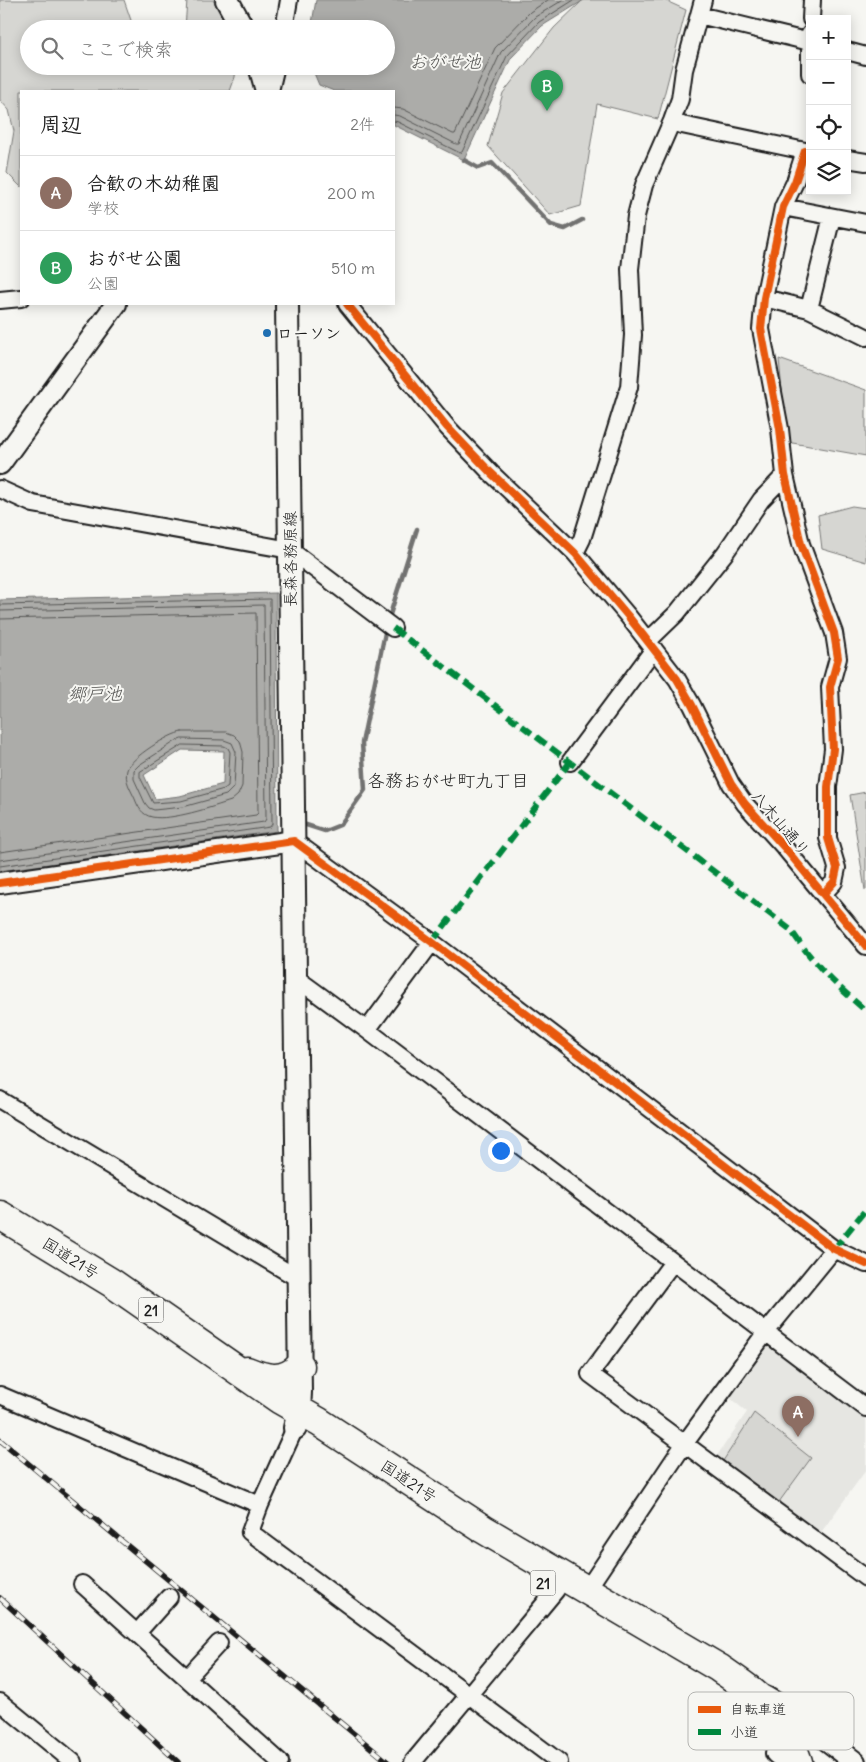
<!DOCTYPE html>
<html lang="ja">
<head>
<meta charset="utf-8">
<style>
  body { margin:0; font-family:Delius,"Klee One",sans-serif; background:#f2f2f2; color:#222 }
  .controls { position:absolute; right:15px; top:15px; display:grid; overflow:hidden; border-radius:0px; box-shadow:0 2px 12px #0003 }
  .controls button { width:45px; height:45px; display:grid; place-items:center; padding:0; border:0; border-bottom:1px solid #e0e0e0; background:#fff; color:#222; font:25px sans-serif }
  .you { position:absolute; left:500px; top:1150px; width:18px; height:18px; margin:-12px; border:4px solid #fff; border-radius:50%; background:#1a73e8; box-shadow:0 0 0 8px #1a73e833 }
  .badge { display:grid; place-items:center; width:32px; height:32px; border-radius:50%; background:#1f6fb2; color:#fff; font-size:16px; font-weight:700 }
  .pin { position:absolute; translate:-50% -41px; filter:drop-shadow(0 1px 2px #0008) }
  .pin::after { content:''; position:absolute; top:26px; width:18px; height:15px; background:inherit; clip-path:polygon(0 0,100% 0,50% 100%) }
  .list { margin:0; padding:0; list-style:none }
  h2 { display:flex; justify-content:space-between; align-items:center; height:65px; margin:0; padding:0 20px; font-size:21px }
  h2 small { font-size:16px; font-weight:400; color:#767676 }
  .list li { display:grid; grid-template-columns:32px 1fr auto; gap:15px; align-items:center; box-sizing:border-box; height:75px; padding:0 20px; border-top:1px solid #e0e0e0 }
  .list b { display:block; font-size:19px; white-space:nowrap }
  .list p { margin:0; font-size:16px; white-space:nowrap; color:#767676 }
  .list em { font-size:16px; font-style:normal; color:#767676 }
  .icon { flex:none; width:28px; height:28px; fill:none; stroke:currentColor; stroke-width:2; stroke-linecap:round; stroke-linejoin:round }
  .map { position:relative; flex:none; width:866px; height:1762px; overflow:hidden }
  .search { position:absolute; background:#fff; box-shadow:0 2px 12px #0003; left:20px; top:20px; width:375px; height:55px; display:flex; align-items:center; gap:12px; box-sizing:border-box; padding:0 18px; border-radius:28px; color:#767676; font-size:19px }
  .panel { position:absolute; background:#fff; box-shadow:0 2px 12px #0003; left:20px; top:90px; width:375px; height:215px; border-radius:0px }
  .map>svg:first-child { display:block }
  .built { fill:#e6e6e2 }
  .green { fill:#d6d6d2; stroke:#797977 }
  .water { fill:#acaca9; stroke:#727271; fill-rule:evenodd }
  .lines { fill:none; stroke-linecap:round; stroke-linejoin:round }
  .shore { stroke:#565654; stroke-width:1 }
  .stream { stroke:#727271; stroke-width:4.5 }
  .minor-casing { stroke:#1c1c1c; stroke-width:20 }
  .tertiary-casing { stroke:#1c1c1c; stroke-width:24 }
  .secondary-casing { stroke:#1c1c1c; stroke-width:26 }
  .trunk-casing { stroke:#1c1c1c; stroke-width:31 }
  .minor { stroke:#f6f6f2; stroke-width:16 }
  .tertiary { stroke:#f6f6f2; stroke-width:20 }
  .secondary { stroke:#f6f6f2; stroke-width:22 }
  .trunk { stroke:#f6f6f2; stroke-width:28 }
  .rail-casing { stroke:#1c1c1c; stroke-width:5.5 }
  .rail { stroke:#f6f6f2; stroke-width:4; stroke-dasharray:11; stroke-linecap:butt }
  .quiet { stroke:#00873e; stroke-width:6; stroke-dasharray:12 6; stroke-linecap:butt }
  .cycleway-casing { stroke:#f6f6f2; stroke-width:11 }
  .cycleway { stroke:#e8590c; stroke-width:8 }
  .poi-dot { fill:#1f6fb2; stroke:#f6f6f2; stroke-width:2 }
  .labels { text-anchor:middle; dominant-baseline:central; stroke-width:4; stroke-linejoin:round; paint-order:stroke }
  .shield { fill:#f6f6f2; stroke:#5d5d5c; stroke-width:1 }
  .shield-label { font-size:15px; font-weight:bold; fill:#1c1c1c }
  .poi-label { font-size:16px; font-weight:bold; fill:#1c1c1c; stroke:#f6f6f2; text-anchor:start }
  .street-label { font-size:16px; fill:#1c1c1c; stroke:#f6f6f2 }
  .water-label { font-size:18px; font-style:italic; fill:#565654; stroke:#f6f6f2 }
  .neighbourhood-label { font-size:18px; fill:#1c1c1c; stroke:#f6f6f2 }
  .key { fill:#f6f6f2; stroke:#b5b5b2; stroke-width:1 }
  .key-label { font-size:14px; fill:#1c1c1c }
</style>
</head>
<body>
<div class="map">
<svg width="866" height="1762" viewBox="0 0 866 1762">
  <rect width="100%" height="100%" fill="#f6f6f2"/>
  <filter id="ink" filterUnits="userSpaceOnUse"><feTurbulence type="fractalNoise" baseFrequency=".02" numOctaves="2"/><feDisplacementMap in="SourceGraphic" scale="10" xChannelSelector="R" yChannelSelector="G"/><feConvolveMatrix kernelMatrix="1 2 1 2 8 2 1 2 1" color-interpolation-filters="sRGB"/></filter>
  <g filter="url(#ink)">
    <path class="built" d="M765 1339 866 1415V1470L817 1538 714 1460 747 1412 725 1394Z"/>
    <path class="green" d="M0 0H124L134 29H29V66H236L235 77 230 91H21V187L7 173 14 131 9 110 0 100Z
      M187 0H213L229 29H185Z
      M583 0H664L686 10 658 119 597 104 581 206 550 215 488 146 503 93 554 28Z
      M779 359 866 390V456L787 442Z
      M852 506 866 508V562L822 549 818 515Z
      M866 792V890H865L850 795Z
      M754 1413 811 1458 779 1502 723 1461Z"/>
    <path class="water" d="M316 0H584L542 26 511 58 464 160 394 125V91H334L319 85 311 66H386V29H311Z
      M276 593 277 831 0 871V600ZM182 750 224 751 223 784 180 796 155 799 144 775Z"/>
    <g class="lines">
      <path class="shore" d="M394 108 403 109 453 134H455L495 48 530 12 548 0
        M394 115 400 116 456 144H459L501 52 535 17 563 0
        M394 121 398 122 460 153 462 152 507 56 539 22 574 0
        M0 605 270 599 272 824 270 827 0 866
        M0 611 264 605 266 819 264 822 0 860
        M0 619 256 613 258 813 256 815 0 852
        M182 732H226L234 735 240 741 243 752 242 786 238 795 231 801C212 807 171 821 152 817 142 815 138 807 135 799 131 790 124 780 127 770 130 758 170 733 182 732Z
        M182 739 224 740 232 743 236 752 234 787 226 795 183 807 154 810 149 808 145 803 134 779V770L139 765 176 741Z
        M183 745 224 746 228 748 230 752 228 786 224 789 181 801 153 803 140 777V772Z"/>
      <path class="stream" d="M464 160 478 168 492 163 551 225 565 229 582 220
        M388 621 417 529
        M300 823 325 831 340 825 365 790 362 743 386 628"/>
      <g class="minor-casing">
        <path id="minor" d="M699 15 810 42
          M811 19 812 0
          M284 29 289 0
          M810 34V74
          M847 51 866 56
          M270 91 276 66
          M672 121 682 125 810 152
          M805 151 795 182 783 207 764 298 761 329 780 429 785 475 801 544 834 633 838 658 830 687 833 749 828 787V838L837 868 834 882 823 894
          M847 159 866 162
          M783 207 866 223
          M764 298 809 309 866 337
          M0 300 21 298
          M347 304 447 427 491 473 575 553 628 616 677 679 692 705 731 784 745 804 784 847 866 946
          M809 309 832 217
          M0 489 33 504 290 550 393 628
          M575 553 582 539 629 387 633 335 630 269 636 216 644 185 672 121 680 99 684 70 703 0
          M648 641 677 613 725 553 761 500 785 475
          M570 762 654 649
          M294 841 432 942 834 1249 866 1264
          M296 978 367 1030 866 1408
          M367 1030 432 942
          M0 1100 299 1279
          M673 1262 590 1374 866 1578
          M0 1395 260 1505
          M295 1428 260 1505 250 1532 559 1762
          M82 1584 280 1762
          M586 1591 685 1443 766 1332 834 1249
          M137 1633 169 1597
          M187 1678 219 1643
          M0 1702 73 1762
          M413 1762 556 1590"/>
      </g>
      <g class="tertiary-casing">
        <path id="tertiary" d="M0 464 116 304
          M0 883 294 841
          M766 1697 789 1711 855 1762
          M776 1753 787 1762"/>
      </g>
      <g class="secondary-casing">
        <path id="secondary" d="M227 0 243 29
          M260 66 267 91
          M287 304 300 1392 299 1411 295 1428"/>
      </g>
      <g class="trunk-casing">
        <path id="trunk" d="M0 1215 112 1283 279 1399 319 1422 483 1529 719 1668C736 1680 761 1696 774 1713 785 1728 792 1744 798 1762
          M247 1371C266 1379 284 1383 300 1366"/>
      </g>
      <use href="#minor" class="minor"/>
      <use href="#tertiary" class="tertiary"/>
      <use href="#secondary" class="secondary"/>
      <use href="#trunk" class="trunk"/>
      <g class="rail-casing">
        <path id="rail" d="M0 1440 388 1762
          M0 1598 178 1762"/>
      </g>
      <use href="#rail" class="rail"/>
      <path class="quiet" d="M393 628 791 930C813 964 836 985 866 1011
        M432 942 570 762
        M834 1249 866 1209"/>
      <g class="cycleway-casing">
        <path id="cycleway" d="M805 151 795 182 783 207 764 298 761 329 780 429 785 475 801 544 834 633 838 658 830 687 833 749 828 787V838L837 868 834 882 823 894
          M347 304 447 427 491 473 575 553 628 616 677 679 692 705 731 784 745 804 784 847 866 946
          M0 883 294 841 432 942 834 1249 866 1264"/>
      </g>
      <use href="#cycleway" class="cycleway"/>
    </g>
  </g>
  <circle class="poi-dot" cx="267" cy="333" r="5"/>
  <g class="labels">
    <g class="shield">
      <rect x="138.5" y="1297.5" width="25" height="25" rx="4"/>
      <rect x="530.5" y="1570.5" width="25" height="25" rx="4"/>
    </g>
    <g class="shield-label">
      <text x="151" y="1310">21</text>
      <text x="543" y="1583">21</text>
    </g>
    <g class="poi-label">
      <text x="277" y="333">ローソン</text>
    </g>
    <g class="street-label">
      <text transform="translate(290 559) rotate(-90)">長森各務原線</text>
      <text transform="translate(781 823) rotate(50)">八木山通り</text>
      <text transform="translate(71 1258) rotate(32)">国道21号</text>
      <text transform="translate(409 1481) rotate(33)">国道21号</text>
    </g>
    <g class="water-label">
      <text x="445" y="61">おがせ池</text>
      <text x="95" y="693">郷戸池</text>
    </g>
    <g class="neighbourhood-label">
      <text x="448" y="780">各務おがせ町九丁目</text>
    </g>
  </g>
  <rect x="688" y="1692" width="166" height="58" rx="8" class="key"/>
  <rect x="698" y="1706" width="23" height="7" fill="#e8590c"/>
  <rect x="698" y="1729" width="23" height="6" fill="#00873e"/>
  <g class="key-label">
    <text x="730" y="1714">自転車道</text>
    <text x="730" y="1737">小道</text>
  </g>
</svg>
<div class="controls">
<button>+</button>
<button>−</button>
<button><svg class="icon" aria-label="locate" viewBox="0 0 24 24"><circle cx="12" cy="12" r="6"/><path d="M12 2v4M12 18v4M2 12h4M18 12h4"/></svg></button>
<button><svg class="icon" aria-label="layers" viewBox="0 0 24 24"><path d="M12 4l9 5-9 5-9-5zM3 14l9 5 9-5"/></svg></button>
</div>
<div class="you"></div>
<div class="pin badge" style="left:798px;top:1437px;background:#8d6e63">A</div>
<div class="pin badge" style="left:547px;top:111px;background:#2e9e5b">B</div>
<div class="search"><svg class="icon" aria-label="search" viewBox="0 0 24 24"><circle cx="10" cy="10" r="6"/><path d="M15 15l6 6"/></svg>ここで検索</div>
<section class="panel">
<h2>周辺<small>2件</small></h2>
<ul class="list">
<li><span class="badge" style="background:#8d6e63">A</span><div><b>合歓の木幼稚園</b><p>学校</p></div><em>200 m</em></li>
<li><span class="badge" style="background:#2e9e5b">B</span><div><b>おがせ公園</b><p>公園</p></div><em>510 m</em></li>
</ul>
</section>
</div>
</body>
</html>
